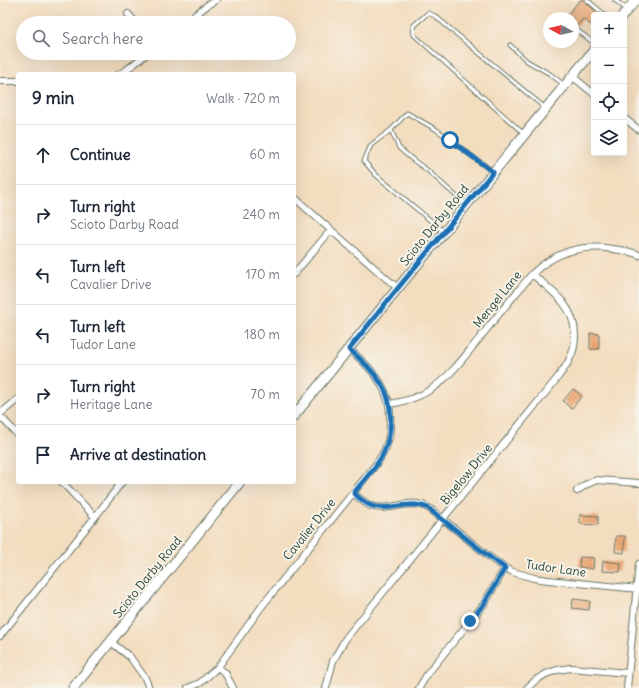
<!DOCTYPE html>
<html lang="en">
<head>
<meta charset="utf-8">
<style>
  body { margin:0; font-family:Delius,sans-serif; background:#f6f6f7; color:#1f2937 }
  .controls { position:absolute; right:12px; top:12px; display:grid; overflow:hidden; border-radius:4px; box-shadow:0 4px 16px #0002 }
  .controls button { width:36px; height:36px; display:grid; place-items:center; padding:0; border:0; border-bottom:1px solid #e0e1e3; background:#fff; color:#1f2937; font:20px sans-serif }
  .compass { position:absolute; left:543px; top:12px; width:36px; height:36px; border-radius:50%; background:#fff; box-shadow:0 4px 16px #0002; rotate:278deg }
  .stop { position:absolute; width:12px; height:12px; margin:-9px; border:3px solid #1f6fb2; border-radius:50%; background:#fff }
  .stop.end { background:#1f6fb2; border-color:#fff; box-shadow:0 1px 4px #0008 }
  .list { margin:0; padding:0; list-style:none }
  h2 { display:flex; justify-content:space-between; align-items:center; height:52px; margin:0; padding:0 16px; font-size:17px }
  h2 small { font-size:13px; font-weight:400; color:#747a83 }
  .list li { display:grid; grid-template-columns:26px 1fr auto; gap:12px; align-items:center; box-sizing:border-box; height:60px; padding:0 16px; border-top:1px solid #e0e1e3 }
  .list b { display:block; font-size:15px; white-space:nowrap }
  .list p { margin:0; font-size:13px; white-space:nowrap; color:#747a83 }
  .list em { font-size:13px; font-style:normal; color:#747a83 }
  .icon { flex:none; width:22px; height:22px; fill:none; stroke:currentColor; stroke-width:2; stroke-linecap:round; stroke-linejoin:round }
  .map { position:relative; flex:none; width:639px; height:688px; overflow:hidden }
  .search { position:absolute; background:#fff; box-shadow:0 4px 16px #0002; left:16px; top:16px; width:280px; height:44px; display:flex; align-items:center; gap:10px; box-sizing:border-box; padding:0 14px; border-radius:22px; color:#747a83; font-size:15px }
  .panel { position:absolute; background:#fff; box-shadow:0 4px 16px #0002; left:16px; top:72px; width:280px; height:412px; border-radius:4px }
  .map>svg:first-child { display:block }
  .building { fill:#e8a572 }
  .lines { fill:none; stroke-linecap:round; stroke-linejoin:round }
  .lane-casing { stroke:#697565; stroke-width:5 }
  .street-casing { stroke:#697565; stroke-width:8 }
  .secondary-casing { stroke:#697565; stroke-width:11 }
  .lane { stroke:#fff; stroke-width:3 }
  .street { stroke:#fff; stroke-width:6 }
  .secondary { stroke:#fff; stroke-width:9 }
  .route { stroke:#1f6fb2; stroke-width:5 }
  .labels { text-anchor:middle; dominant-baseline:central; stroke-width:4; stroke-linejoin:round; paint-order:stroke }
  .street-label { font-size:12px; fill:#1f3d34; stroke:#f7f3e8 }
</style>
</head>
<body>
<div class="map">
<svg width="639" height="688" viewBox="0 0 639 688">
  <rect width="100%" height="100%" fill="#f7f3e8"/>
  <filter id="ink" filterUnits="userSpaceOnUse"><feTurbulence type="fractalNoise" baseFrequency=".025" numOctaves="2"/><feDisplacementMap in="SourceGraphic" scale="8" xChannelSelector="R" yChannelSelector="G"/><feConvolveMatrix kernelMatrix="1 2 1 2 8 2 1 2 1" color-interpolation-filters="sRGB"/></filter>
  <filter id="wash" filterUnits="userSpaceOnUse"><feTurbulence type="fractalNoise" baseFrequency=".012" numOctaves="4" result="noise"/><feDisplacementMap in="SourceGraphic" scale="16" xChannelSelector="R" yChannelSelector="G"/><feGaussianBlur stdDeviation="0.9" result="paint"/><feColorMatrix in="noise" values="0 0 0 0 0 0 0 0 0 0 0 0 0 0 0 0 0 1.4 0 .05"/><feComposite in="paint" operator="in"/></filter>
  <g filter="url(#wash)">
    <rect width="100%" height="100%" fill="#f3ddbf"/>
    <g id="blocks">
      <path class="building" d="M580 0H584L585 2 596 11 594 14V21L591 25 583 19 577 26 573 22V18H565Z
        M590 333 599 334V349H590Z
        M573 389 582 396 571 409 563 401Z
        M580 515 598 516V525L580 524Z
        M616 536H625L624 553 615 552Z
        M580 557 594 558 593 569 579 567Z
        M603 561 621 563 620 572 602 571Z
        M573 599 590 601 589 610 572 608Z"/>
    </g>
  </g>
  <g filter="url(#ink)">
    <use href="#blocks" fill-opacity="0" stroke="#697565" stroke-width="1"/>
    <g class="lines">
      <g class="lane-casing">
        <path id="lane" d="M587 0 605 15
          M615 0 626 9
          M573 27 594 43
          M510 45 527 61 550 74 563 84
          M391 130 371 145 364 161 376 175 443 231
          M523 133 414 35 413 26 428 13 435 16 545 108
          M466 205 427 170 413 160 399 148 391 130 407 113 437 130 492 171"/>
      </g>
      <g class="street-casing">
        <path id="street" d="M128 14 136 23
          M185 23 209 4 216 0
          M119 74 125 71 148 53
          M572 76 594 94
          M0 81H18
          M624 118 639 130
          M294 197 307 209 387 279 398 288
          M294 274 331 230
          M389 404C403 402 418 398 430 390 450 377 464 357 479 339 496 317 514 296 532 274 554 253 581 244 612 249 622 250 630 251 639 255
          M0 414 18 399
          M0 416 18 435
          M62 482 95 517
          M577 491 585 485 597 480 639 483
          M353 493C359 498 364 503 371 506 387 512 406 500 422 505 426 506 430 509 433 511L492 559 505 568 513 572 534 578 548 580 639 589
          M0 636 95 517 122 482
          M111 642 130 657 145 678 149 688
          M218 667 225 673 233 688
          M188 688 200 683 218 667 262 606 369 473C374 467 378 462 382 455 387 447 390 435 390 425 393 391 374 370 349 349
          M326 688 333 661 346 638 555 381C560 374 567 366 570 358 574 351 575 343 575 334 574 305 552 291 532 274
          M419 688 428 673 484 604 505 568
          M527 688 536 680 546 674 557 670 571 668 628 673
          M627 688 639 564"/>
      </g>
      <g class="secondary-casing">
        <path id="secondary" d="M623 15 636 0
          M294 416 398 288 594 50
          M73 688 240 482"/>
      </g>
      <use href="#lane" class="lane"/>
      <use href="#street" class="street"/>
      <use href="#secondary" class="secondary"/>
    </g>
  </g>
  <g class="lines" filter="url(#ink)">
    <path class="route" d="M450 140 493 172 398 288 349 349C361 359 372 370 381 383 394 403 393 432 383 454 377 467 363 481 354 493 359 498 364 503 372 506 390 512 409 499 428 508L492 559 505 568 484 604 470 621"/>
  </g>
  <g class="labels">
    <g class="street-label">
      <text transform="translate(434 225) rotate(-51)">Scioto Darby Road</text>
      <text transform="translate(497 299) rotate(-51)">Mengel Lane</text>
      <text transform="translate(466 474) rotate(-51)">Bigelow Drive</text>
      <text transform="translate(309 529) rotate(-51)">Cavalier Drive</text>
      <text transform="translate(556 568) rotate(8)">Tudor Lane</text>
      <text transform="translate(147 577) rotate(-51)">Scioto Darby Road</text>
    </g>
  </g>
</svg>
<div class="controls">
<button>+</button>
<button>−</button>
<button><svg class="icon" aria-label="locate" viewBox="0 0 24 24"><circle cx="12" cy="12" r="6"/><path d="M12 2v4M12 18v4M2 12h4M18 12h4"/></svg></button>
<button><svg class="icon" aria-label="layers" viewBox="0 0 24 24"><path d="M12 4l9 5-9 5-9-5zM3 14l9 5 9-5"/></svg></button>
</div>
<svg class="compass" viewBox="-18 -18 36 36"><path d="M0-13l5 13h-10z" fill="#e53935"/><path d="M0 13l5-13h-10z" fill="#747a83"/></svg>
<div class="stop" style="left:450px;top:140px"></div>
<div class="stop end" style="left:470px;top:621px"></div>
<div class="search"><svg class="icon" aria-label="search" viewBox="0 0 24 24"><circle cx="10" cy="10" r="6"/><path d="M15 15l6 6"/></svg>Search here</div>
<section class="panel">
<h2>9 min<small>Walk · 720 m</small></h2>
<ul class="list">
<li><svg class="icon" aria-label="ahead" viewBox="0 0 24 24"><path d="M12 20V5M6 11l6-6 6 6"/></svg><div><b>Continue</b></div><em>60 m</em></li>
<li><svg class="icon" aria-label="right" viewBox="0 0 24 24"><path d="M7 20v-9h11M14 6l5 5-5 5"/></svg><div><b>Turn right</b><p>Scioto Darby Road</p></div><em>240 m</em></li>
<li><svg class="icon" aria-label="left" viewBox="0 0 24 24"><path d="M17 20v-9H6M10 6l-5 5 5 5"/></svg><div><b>Turn left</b><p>Cavalier Drive</p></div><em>170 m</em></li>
<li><svg class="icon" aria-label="left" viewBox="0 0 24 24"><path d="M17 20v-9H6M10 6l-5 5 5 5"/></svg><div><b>Turn left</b><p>Tudor Lane</p></div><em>180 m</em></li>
<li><svg class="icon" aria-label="right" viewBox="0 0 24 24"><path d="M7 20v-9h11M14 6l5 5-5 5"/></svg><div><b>Turn right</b><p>Heritage Lane</p></div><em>70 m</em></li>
<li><svg class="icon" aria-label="arrive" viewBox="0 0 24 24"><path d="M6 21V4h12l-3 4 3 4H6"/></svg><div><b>Arrive at destination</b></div></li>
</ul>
</section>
</div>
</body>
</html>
